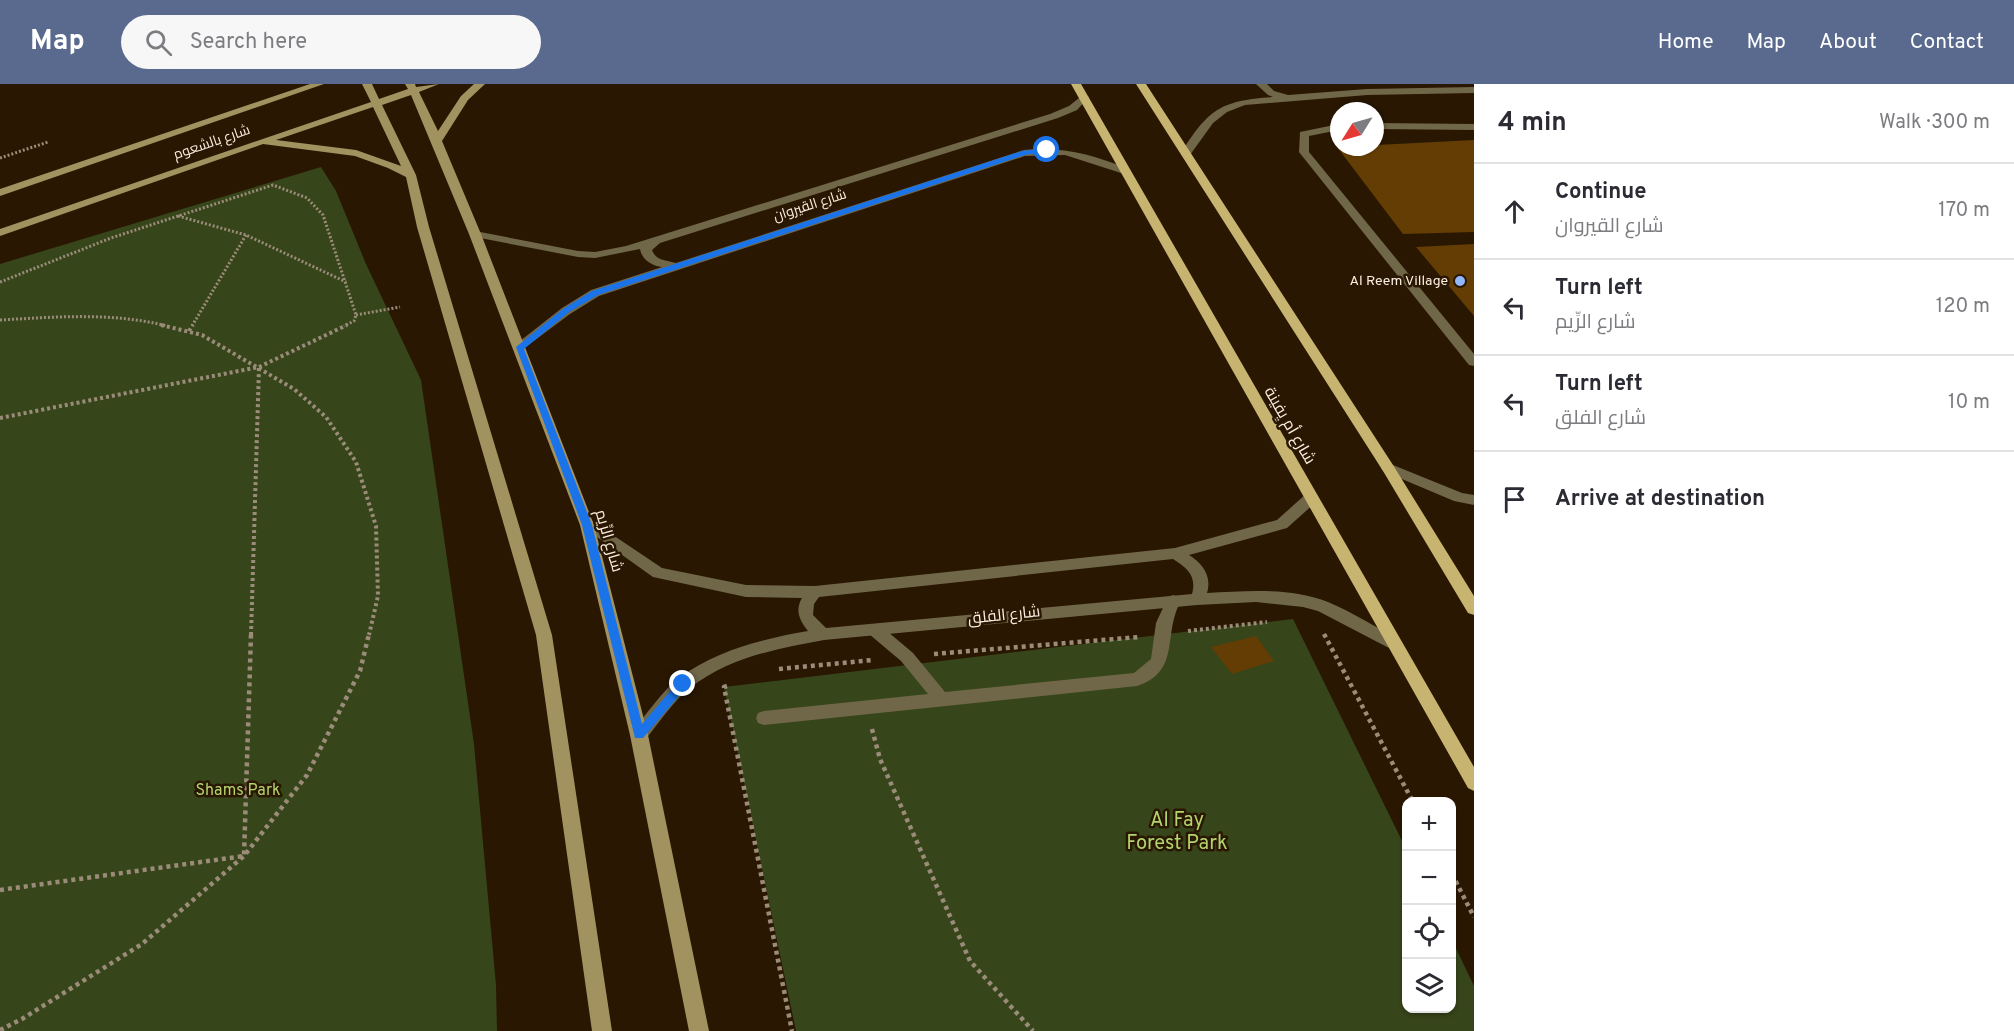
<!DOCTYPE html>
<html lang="en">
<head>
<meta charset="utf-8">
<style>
  body { margin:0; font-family:Overpass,Cairo,sans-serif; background:#f7f7f7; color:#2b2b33 }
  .controls { position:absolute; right:18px; bottom:18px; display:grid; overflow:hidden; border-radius:12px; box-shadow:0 2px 4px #0004 }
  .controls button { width:54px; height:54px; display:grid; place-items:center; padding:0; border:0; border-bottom:2px solid #e1e1e2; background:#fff; color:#2b2b33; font:30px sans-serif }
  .compass { position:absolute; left:1330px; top:18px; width:54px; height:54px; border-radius:50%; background:#fff; box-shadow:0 2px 4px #0004; rotate:233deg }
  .stop { position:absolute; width:18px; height:18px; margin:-14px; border:4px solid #1a73e8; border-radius:50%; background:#fff }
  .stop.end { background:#1a73e8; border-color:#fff; box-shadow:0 2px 6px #0008 }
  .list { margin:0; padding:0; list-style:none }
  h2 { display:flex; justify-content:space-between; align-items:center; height:78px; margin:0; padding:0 24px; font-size:26px }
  h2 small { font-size:20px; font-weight:400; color:#7c7c81 }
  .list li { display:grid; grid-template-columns:39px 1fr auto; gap:18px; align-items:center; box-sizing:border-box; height:96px; padding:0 24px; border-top:2px solid #e1e1e2 }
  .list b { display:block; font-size:22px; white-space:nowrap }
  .list p { margin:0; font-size:20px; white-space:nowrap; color:#7c7c81 }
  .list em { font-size:20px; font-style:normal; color:#7c7c81 }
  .icon { flex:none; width:33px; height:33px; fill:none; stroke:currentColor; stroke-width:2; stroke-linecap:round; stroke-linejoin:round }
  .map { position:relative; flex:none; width:1474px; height:947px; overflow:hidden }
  header { display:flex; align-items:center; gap:36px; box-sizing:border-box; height:84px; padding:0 30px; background:#596a8e; color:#fff }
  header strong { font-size:28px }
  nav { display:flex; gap:33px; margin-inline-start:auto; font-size:21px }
  .search { width:420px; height:54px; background:#f7f7f7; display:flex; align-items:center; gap:15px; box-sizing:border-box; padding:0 21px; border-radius:33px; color:#7c7c81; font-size:22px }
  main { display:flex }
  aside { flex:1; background:#fff }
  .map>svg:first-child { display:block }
  .green { fill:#37451a }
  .building { fill:#633d04 }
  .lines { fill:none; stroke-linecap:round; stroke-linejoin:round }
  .path-far2 { stroke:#9b8c7a; stroke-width:3; stroke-dasharray:2 2; stroke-linecap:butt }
  .path-far1 { stroke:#9b8c7a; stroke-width:4; stroke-dasharray:3 3; stroke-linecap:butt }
  .path { stroke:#9b8c7a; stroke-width:4.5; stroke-dasharray:4 4; stroke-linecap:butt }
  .lane { fill:#706748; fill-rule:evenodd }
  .street { fill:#706748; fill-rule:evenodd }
  .secondary { fill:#a2925f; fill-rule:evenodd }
  .primary { fill:#c8b471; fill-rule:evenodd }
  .route { fill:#1a73e8 }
  .poi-dot { fill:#92b7fd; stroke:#291702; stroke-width:2 }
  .labels { text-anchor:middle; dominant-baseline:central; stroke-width:5; stroke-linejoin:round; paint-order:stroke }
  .far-street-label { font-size:14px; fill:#fbeee0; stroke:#291702 }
  .far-poi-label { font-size:14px; fill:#fbeee0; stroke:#291702; text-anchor:end }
  .street-label { font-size:16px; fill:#fbeee0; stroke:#291702 }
  .park-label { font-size:16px; fill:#b2d46e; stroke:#291702 }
  .near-park-label { font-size:20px; fill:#b2d46e; stroke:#291702 }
</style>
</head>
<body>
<header>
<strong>Map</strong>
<div class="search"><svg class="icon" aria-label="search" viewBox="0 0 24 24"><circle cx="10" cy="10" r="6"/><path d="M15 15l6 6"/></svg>Search here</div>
<nav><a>Home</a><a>Map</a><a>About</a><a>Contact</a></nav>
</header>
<main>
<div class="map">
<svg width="1474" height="947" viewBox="0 0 1474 947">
  <rect width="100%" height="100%" fill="#291702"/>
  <path class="green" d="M321 83 336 107 366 180 421 296 474 660 496 901 497 947H0V180Z
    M1293 535 1406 765V924H1452V856L1474 902V947H796L724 603Z"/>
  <path class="building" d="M1474 56V148L1403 150 1337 63Z
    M1474 160V232L1416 163Z
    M1256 552 1274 577 1232 590 1211 563Z"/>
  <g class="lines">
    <path class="path-far2" d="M0 74 48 58
      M178 132 246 151 346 198
      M0 198 111 154 273 101 307 114 323 131 356 231 354 237 344 242
      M356 231 400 223
      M0 236C56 233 112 228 167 242
      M192 242 246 151"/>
    <path class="path-far1" d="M161 241 202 251 294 305 326 333 356 378 376 442 378 512 369 551
      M189 247 193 241
      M0 334 259 283 347 241
      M1188 547 1267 538
      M251 551 259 283"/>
    <path class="path" d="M1324 550 1413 718
      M934 570 1139 553
      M779 585 873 576
      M727 602 724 603 792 947
      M872 645 880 675 970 877 1033 947
      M1452 790 1474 833
      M0 806 244 772 251 550
      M0 946 22 935 142 860 244 772 307 691 360 587 369 550"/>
    <path class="lane" d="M1256 0H1267L1274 7 1288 11 1367 5 1474 3V9L1367 11 1245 21 1227 28 1213 39 1190 71H1182L1181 69C1209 25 1220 17 1273 13L1268 11Z
      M1375 39 1474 40V46L1375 45Z
      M1339 40V46L1309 52V68L1474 270V282L1469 281 1299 68 1300 48Z
      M1388 379 1462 409 1474 411V421L1454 417 1383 387 1381 384Z
      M1173 511 1178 513 1181 517C1162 550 1182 587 1137 602L764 641 758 639 756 634 758 629 764 627 928 610 901 577 869 550 867 546 869 542H881L913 569 945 608 1134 589 1151 575 1156 539 1168 513Z"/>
    <path class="street" d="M1084 10 1089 13 1077 26 1058 34 660 159 652 166C656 177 666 176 676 179L1024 66C1063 62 1093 71 1129 85V89H1121L1065 71 1025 72 599 212 570 230 519 268 515 267 513 264 515 261 562 224 591 206 662 183C652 182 642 176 640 165L595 174 578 173 475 153 469 150 475 147 578 167 595 168 626 162 1050 30 1069 22Z
      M1311 409 1318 414 1316 418 1287 444 1189 471C1203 480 1212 492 1207 509 1246 507 1291 503 1328 518 1352 528 1375 543 1399 555L1401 559 1399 563 1393 565 1387 563 1318 527 1303 523 1256 518 1197 521 824 556C776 565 730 573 690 604 673 617 659 639 645 656L639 658 633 656 630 651 633 646C647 630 662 607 679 594 717 566 762 555 808 547 799 536 795 526 802 514L746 513 653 493 580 441 582 437H592L662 484 746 501 815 502 1175 464 1277 436 1306 410ZM1173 475C1187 484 1197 492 1192 510L826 544 813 531 814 520 819 513Z"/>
    <path class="secondary" d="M310 0H324L0 112V105Z
      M362 0H372L379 15 408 5 405 0H415L416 3 439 0 419 8 438 47 461 12 474 0H485L468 16 442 57 481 150 594 441 648 651 709 947H689L630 651 580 441 469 150 411 11 382 21 416 91 429 143 552 551 612 947H592L536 551 417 143 406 93 388 84 355 72 263 60 0 152V145L371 18ZM373 23 401 82 356 66 276 56Z"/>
    <path class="primary" d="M1071 0H1081L1474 683V707L1468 704Z
      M1136 0H1146L1393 381 1474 512V531L1468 529 1383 387Z"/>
  </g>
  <path class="route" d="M1047 64 1049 67 1025 71 598 211 569 228 524 265 592 441 642 640 679 597H687L689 600 643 654H635L582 441 516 263 563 225 592 207 1022 67Z"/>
  <circle class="poi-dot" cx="1460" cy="197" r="6"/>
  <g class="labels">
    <g class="far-street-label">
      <text transform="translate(212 59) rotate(-19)">شارع بالشعوم</text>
      <text transform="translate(810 122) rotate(-18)">شارع القيروان</text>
    </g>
    <g class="far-poi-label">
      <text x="1448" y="197">Al Reem Village</text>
    </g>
    <g class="street-label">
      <text transform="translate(1289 342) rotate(60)">شارع أم يِفينة</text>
      <text transform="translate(608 457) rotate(74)">شارع الرِّيم</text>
      <text transform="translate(1004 532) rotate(-6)">شارع الفلق</text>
    </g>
    <g class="park-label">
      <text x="238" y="707">Shams Park</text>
    </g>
    <g class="near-park-label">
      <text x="1177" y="737">Al Fay<tspan x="1177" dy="23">Forest Park</tspan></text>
    </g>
  </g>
</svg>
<div class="controls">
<button>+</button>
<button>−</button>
<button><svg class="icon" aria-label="locate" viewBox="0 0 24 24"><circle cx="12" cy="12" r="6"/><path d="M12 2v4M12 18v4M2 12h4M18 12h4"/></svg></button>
<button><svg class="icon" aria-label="layers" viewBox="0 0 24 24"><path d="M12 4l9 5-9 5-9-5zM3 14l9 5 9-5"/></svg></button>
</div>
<svg class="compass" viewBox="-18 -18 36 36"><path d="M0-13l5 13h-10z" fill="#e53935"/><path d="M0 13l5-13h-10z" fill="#7c7c81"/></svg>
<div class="stop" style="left:1047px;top:66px"></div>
<div class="stop end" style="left:683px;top:600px"></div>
</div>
<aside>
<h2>4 min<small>Walk · 300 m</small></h2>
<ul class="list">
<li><svg class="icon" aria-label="ahead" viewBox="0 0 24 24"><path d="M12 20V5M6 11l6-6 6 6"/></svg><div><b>Continue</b><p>شارع القيروان</p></div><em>170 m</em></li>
<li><svg class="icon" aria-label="left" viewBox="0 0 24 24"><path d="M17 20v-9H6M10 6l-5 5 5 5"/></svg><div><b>Turn left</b><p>شارع الرِّيم</p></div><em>120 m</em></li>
<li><svg class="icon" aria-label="left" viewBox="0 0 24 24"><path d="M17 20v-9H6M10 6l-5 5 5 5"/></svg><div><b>Turn left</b><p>شارع الفلق</p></div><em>10 m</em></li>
<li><svg class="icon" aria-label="arrive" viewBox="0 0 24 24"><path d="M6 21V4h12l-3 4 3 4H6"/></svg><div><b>Arrive at destination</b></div></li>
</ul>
</aside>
</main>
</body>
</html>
